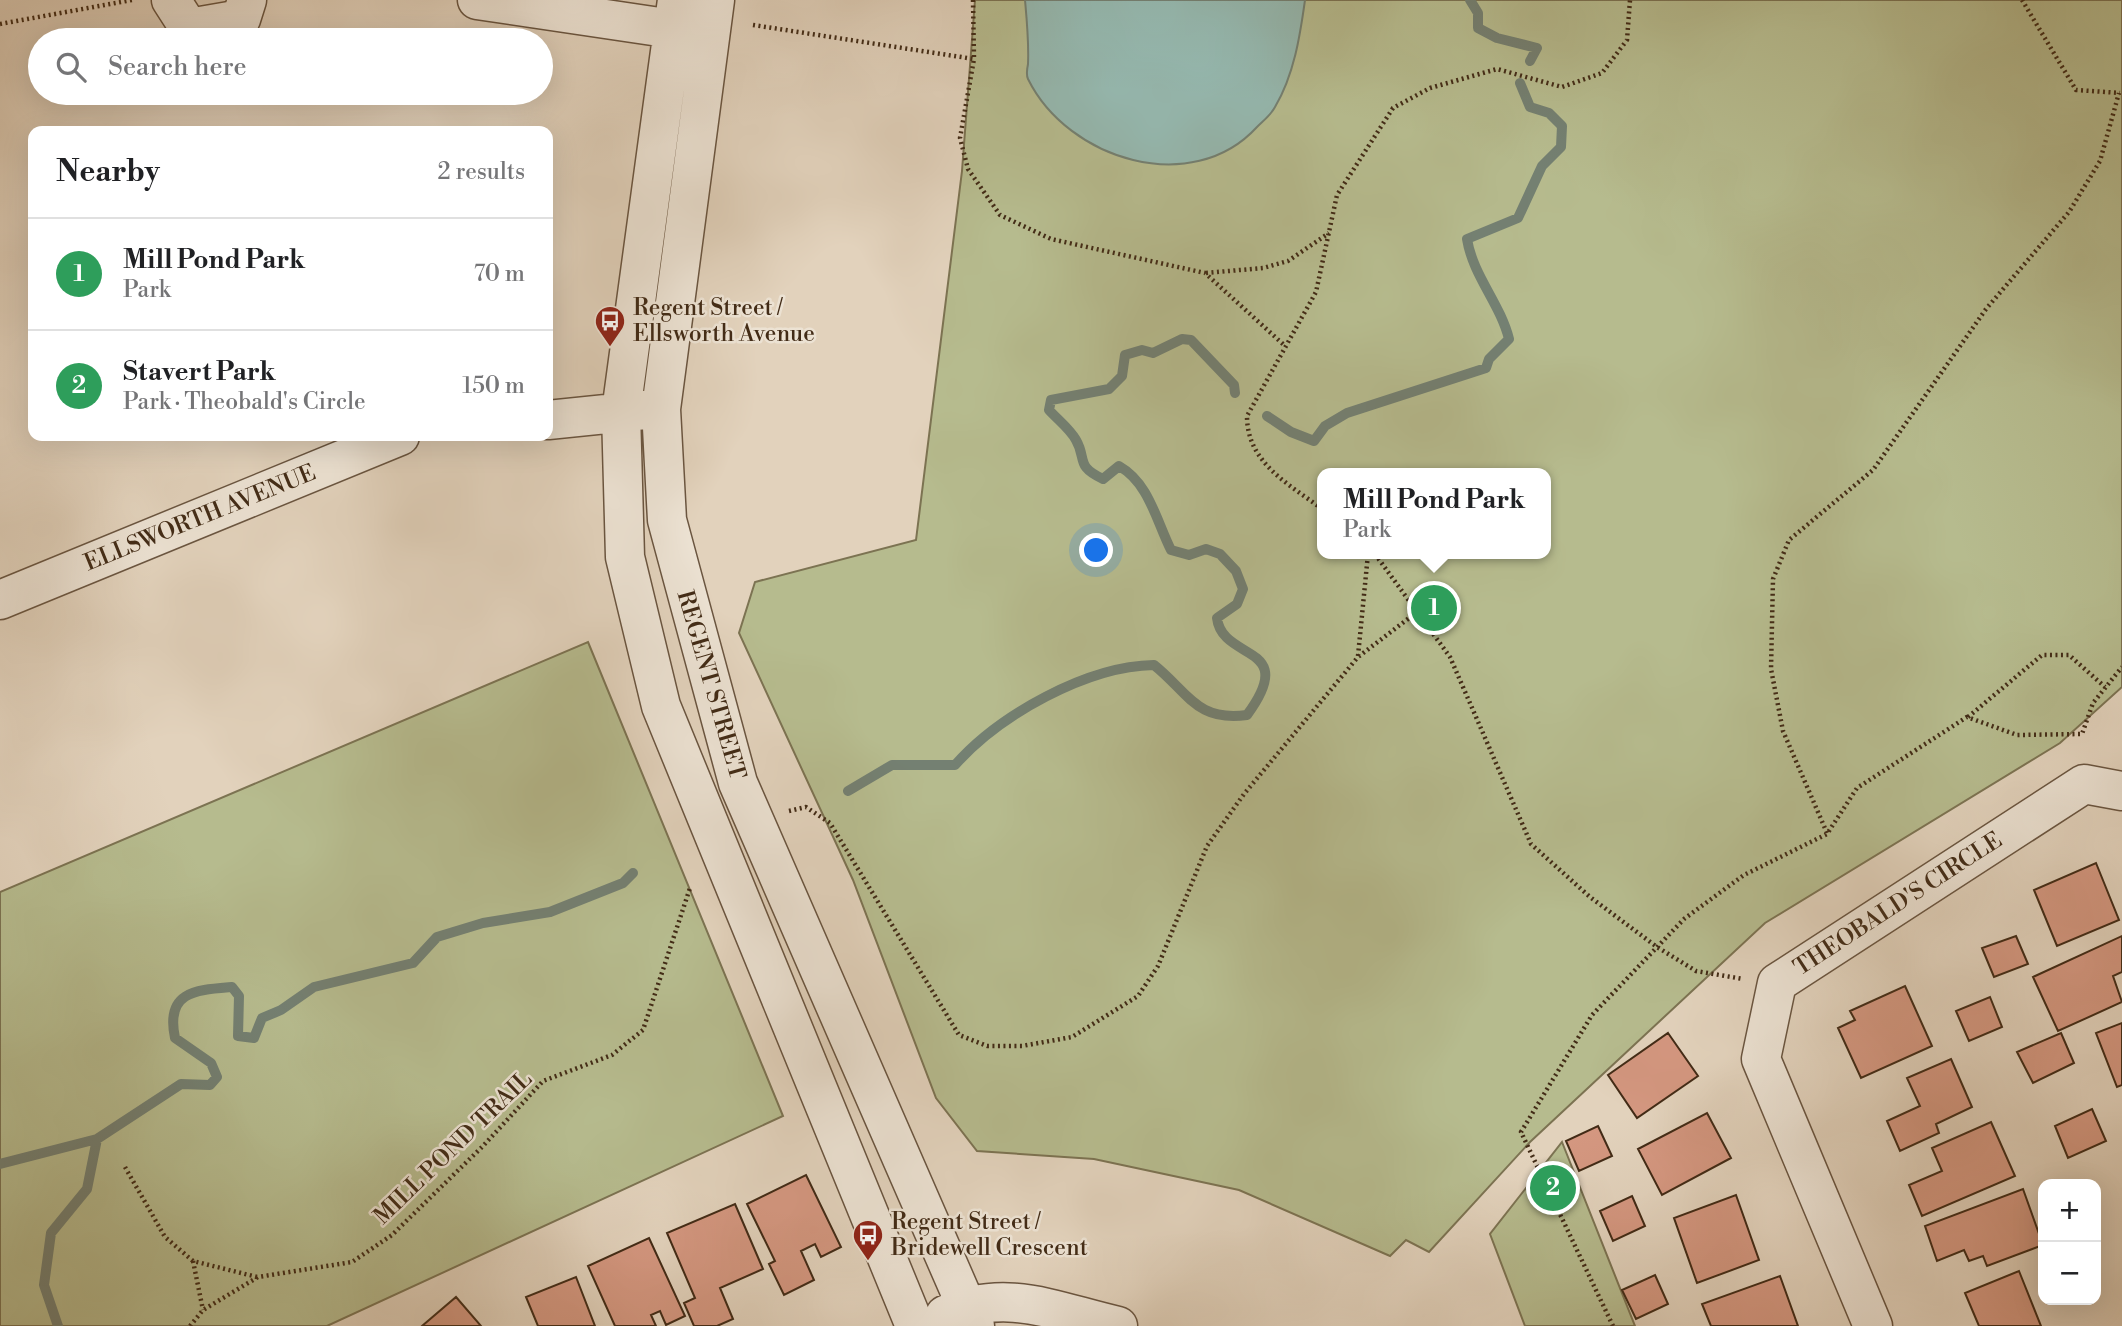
<!DOCTYPE html>
<html lang="en">
<head>
<meta charset="utf-8">
<style>
  body { margin:0; font-family:"Libre Bodoni",serif; background:#f2f2f2; color:#202124 }
  .controls { position:absolute; right:21px; bottom:21px; display:grid; overflow:hidden; border-radius:14px; box-shadow:0 7px 28px #0002 }
  .controls button { width:63px; height:63px; display:grid; place-items:center; padding:0; border:0; border-bottom:2px solid #e0e0e0; background:#fff; color:#202124; font:35px sans-serif }
  .you { position:absolute; left:1097px; top:551px; width:24px; height:24px; margin:-18px; border:5px solid #fff; border-radius:50%; background:#1a73e8; box-shadow:0 0 0 10px #1a73e833 }
  .badge { display:grid; place-items:center; width:46px; height:46px; border-radius:50%; background:#8f2418; color:#fff; font-size:23px; font-weight:700 }
  .pin { position:absolute; translate:-50% -50%; border:4px solid #fff; box-shadow:0 2px 7px #0006 }
  .popup { position:absolute; left:1317px; top:468px; width:234px; height:91px; box-sizing:border-box; display:grid; place-content:center; border-radius:14px; background:#fff; filter:drop-shadow(0 2px 5px #0005); font-size:23px; white-space:nowrap; color:#757577 }
  .popup b { font-size:26px; color:#202124 }
  .popup::after { content:''; position:absolute; left:50%; top:100%; margin-left:-14px; border:14px solid transparent; border-top-color:#fff }
  .list { margin:0; padding:0; list-style:none }
  h2 { display:flex; justify-content:space-between; align-items:center; height:91px; margin:0; padding:0 28px; font-size:30px }
  h2 small { font-size:23px; font-weight:400; color:#757577 }
  .list li { display:grid; grid-template-columns:46px 1fr auto; gap:21px; align-items:center; box-sizing:border-box; height:112px; padding:0 28px; border-top:2px solid #e0e0e0 }
  .list b { display:block; font-size:26px; white-space:nowrap }
  .list p { margin:0; font-size:23px; white-space:nowrap; color:#757577 }
  .list em { font-size:23px; font-style:normal; color:#757577 }
  .icon { flex:none; width:38px; height:38px; fill:none; stroke:currentColor; stroke-width:2; stroke-linecap:round; stroke-linejoin:round }
  .map { position:relative; flex:none; width:2122px; height:1326px; overflow:hidden }
  .search { position:absolute; background:#fff; box-shadow:0 7px 28px #0002; left:28px; top:28px; width:525px; height:77px; display:flex; align-items:center; gap:18px; box-sizing:border-box; padding:0 24px; border-radius:38px; color:#757577; font-size:26px }
  .panel { position:absolute; background:#fff; box-shadow:0 7px 28px #0002; left:28px; top:126px; width:525px; height:315px; border-radius:14px }
  .map>svg:first-child { display:block }
  .green { fill:#b6bb8e; stroke:#7c7352; stroke-width:2; fill-rule:evenodd }
  .water { fill:#95b8af; stroke:#748072; stroke-width:2 }
  .lines { fill:none; stroke-linecap:round; stroke-linejoin:round }
  .stream { stroke:#748072; stroke-width:10 }
  .building { fill:#d49780; stroke:#422b16; stroke-width:2 }
  .minor-casing { stroke:#6a5540; stroke-width:41 }
  .path { stroke:#422b16; stroke-width:4.5; stroke-dasharray:2 3.5; stroke-linecap:butt }
  .minor { stroke:#ece2d3; stroke-width:38 }
  .labels { text-anchor:middle; dominant-baseline:central; stroke-width:5; stroke-linejoin:round; paint-order:stroke }
  .poi-label { font-size:23px; fill:#422b16; stroke:#ece2d3; text-anchor:start }
  .street-label { font-size:23px; fill:#422b16; stroke:#ece2d3 }
</style>
</head>
<body>
<div class="map">
<svg width="2122" height="1326" viewBox="0 0 2122 1326">
  <rect width="100%" height="100%" fill="#e2d2bc"/>
  <filter id="stains"><feTurbulence type="fractalNoise" baseFrequency=".00286" numOctaves="4"/><feColorMatrix values="0 0 0 0 .2 0 0 0 0 .09 0 0 0 0 .02 0 0 0 .5 -.17"/></filter>
  <radialGradient id="worn" r=".72"><stop offset=".6" stop-color="#630" stop-opacity="0"/><stop offset="1" stop-color="#630" stop-opacity=".3"/></radialGradient>
  <path class="green" d="M975 0H2122V687L2060 743 1765 923 1530 1142 1429 1252 1406 1240 1390 1256 1239 1190 1094 1159 977 1151 936 1098 853 880 739 633 755 582 916 540 962 171ZM1322 473H1546V554H1322Z
    M588 642 783 1116 327 1326H0V892Z
    M1562 1142 1635 1326H1525L1490 1234Z"/>
  <path class="water" d="M1025 0H1305C1300 36 1294 75 1275 107 1271 115 1263 121 1257 127 1192 198 1068 160 1028 79 1026 75 1027 69 1028 64 1029 42 1027 22 1025 0Z"/>
  <g class="lines">
    <path class="stream" d="M1470 0 1478 13V28L1497 38 1537 48 1530 61
      M1267 416 1291 432 1314 441 1325 426 1347 413 1486 368 1489 359 1509 339C1500 303 1473 276 1467 239L1518 218 1542 166 1561 147 1562 126 1549 113 1530 107 1520 83
      M848 791 892 765H955C999 715 1087 666 1154 665 1188 692 1196 722 1247 715 1300 643 1222 662 1217 618L1237 604 1243 589 1236 571 1220 554 1206 549 1189 555 1171 550C1156 520 1149 483 1119 466L1103 479C1075 466 1087 459 1076 440 1070 429 1058 420 1049 410L1051 400 1109 389 1122 376 1125 355 1142 350 1153 353 1182 339 1191 340 1234 385 1235 393
      M0 1164 97 1139 181 1084 210 1085 217 1077 211 1063 175 1038C165 991 196 990 232 987L239 996 238 1036 254 1038 262 1018 281 1010 314 987 413 963 437 937 483 923 550 912 623 883 633 873
      M58 1326 44 1285 51 1233 87 1189 97 1139"/>
  </g>
  <path class="building" d="M2096 863 2119 920 2057 946 2034 890Z
    M2016 936 2028 964 1994 977 1982 948Z
    M2122 936V972L2113 976 2122 1002 2058 1031 2033 977Z
    M1905 986 1932 1046 1861 1078 1838 1028 1855 1020 1850 1011Z
    M1990 997 2002 1027 1969 1041 1956 1011Z
    M2122 1023V1085L2117 1087 2096 1033Z
    M1668 1033 1698 1076 1637 1118 1608 1075Z
    M2061 1033 2074 1063 2033 1083 2017 1052Z
    M1951 1059 1972 1107 1936 1124 1939 1133 1900 1151 1887 1121 1920 1106 1907 1078Z
    M2092 1109 2106 1141 2068 1158 2055 1126Z
    M1707 1113 1731 1158 1662 1195 1638 1149Z
    M1991 1122 2015 1176 1922 1216 1909 1185 1942 1171 1932 1148Z
    M1598 1126 1612 1156 1579 1171 1566 1141Z
    M806 1175 841 1247 821 1257 815 1244 801 1251 814 1280 784 1295 769 1264 775 1261 747 1204Z
    M2023 1189 2043 1245 1987 1266 1983 1256 1969 1261 1964 1250 1937 1261 1925 1226Z
    M1736 1195 1759 1260 1697 1283 1674 1218Z
    M1632 1196 1645 1226 1613 1241 1600 1211Z
    M735 1204 763 1269 720 1288 733 1319 717 1326H694L684 1303 695 1298 667 1233Z
    M649 1238 685 1316 666 1325 660 1311 651 1315 656 1326H615L588 1266Z
    M2019 1271 2041 1326H1979L1965 1293Z
    M1655 1275 1668 1304 1636 1319 1622 1290Z
    M1780 1276 1798 1326H1711L1702 1304Z
    M576 1277 595 1326H538L526 1297Z
    M456 1297 481 1326H422Z"/>
  <g class="lines">
    <g class="minor-casing">
      <path id="minor" d="M171 0 189 28 241 19 247 0
        M477 0 673 29 698 36
        M677 0 621 412 625 557 661 706 915 1326
        M715 0 661 409 667 520 738 783 975 1326
        M548 420 645 410
        M0 600 400 436
        M945 1315C1006 1287 1056 1312 1118 1326
        M1873 1326 1761 1059 1777 983 2084 784 2122 791"/>
    </g>
    <path class="path" d="M973 0 974 59
      M2022 0 2076 90 2120 93
      M0 24 132 0
      M753 25 974 59 960 138 968 169 1000 215 1051 239 1205 273 1284 345
      M1206 273 1263 268 1288 261 1329 233
      M1322 509C1289 484 1247 463 1247 416L1316 292 1337 195 1393 108 1430 88 1497 69 1562 87 1602 73 1627 40 1630 0
      M1375 554 1450 657 1531 844 1590 897 1657 947 1696 971 1743 979
      M1358 656 1368 554
      M1968 717 2042 655H2069L2105 687
      M789 811 806 807 830 823 959 1035 987 1046H1022L1072 1037 1138 996 1158 966 1207 846 1244 794 1358 657 1417 612
      M1827 833 1783 731 1771 669 1773 579 1789 540 1873 470 1986 309 2069 212 2100 161 2119 93
      M125 1167 165 1237 193 1261 257 1277
      M193 1261 203 1310
      M190 1326 203 1310 258 1277 352 1262 392 1235 483 1146 543 1081 612 1055 643 1030 690 888
      M1613 1326 1521 1132 1592 1015 1684 919 1744 875 1827 834 1857 788 1967 717 2017 735 2082 734 2093 703 2122 667"/>
    <use href="#minor" class="minor"/>
  </g>
  <defs>
    <g id="bus-pin" transform="scale(1.575)"><path d="M0 17L-7.5 6A9.5 9.5 0 1 1 7.5 6Z" fill="#8f2418" stroke="#ece2d3"/><path d="M-5-6H5V4H4V6H2V4H-2V6H-4V4H-5ZM-3.5-4V0h7V-4ZM-3.5 1.2v1.5H-2V1.2ZM2 1.2v1.5H3.5V1.2Z" fill="#fff"/></g>
  </defs>
  <g fill-rule="evenodd">
    <use href="#bus-pin" x="610" y="321"/>
    <use href="#bus-pin" x="868" y="1235"/>
  </g>
  <g class="labels">
    <g class="poi-label">
      <text x="633" y="308">Regent Street /<tspan x="633" dy="26">Ellsworth Avenue</tspan></text>
      <text x="891" y="1222">Regent Street /<tspan x="891" dy="26">Bridewell Crescent</tspan></text>
    </g>
    <g class="street-label">
      <text transform="translate(200 518) rotate(-22)">ELLSWORTH AVENUE</text>
      <text transform="translate(711 685) rotate(74)">REGENT STREET</text>
      <text transform="translate(1898 904) rotate(-33)">THEOBALD'S CIRCLE</text>
      <text transform="translate(453 1148) rotate(-44)">MILL POND TRAIL</text>
    </g>
  </g>
  <rect width="100%" height="100%" filter="url(#stains)"/>
  <rect width="100%" height="100%" fill="url(#worn)"/>
</svg>
<div class="controls">
<button>+</button>
<button>−</button>
</div>
<div class="you"></div>
<div class="pin badge" style="left:1434px;top:608px;background:#2e9e5b">1</div>
<div class="popup"><b>Mill Pond Park</b>Park</div>
<div class="pin badge" style="left:1553px;top:1188px;background:#2e9e5b">2</div>
<div class="search"><svg class="icon" aria-label="search" viewBox="0 0 24 24"><circle cx="10" cy="10" r="6"/><path d="M15 15l6 6"/></svg>Search here</div>
<section class="panel">
<h2>Nearby<small>2 results</small></h2>
<ul class="list">
<li><span class="badge" style="background:#2e9e5b">1</span><div><b>Mill Pond Park</b><p>Park</p></div><em>70 m</em></li>
<li><span class="badge" style="background:#2e9e5b">2</span><div><b>Stavert Park</b><p>Park · Theobald's Circle</p></div><em>150 m</em></li>
</ul>
</section>
</div>
</body>
</html>
